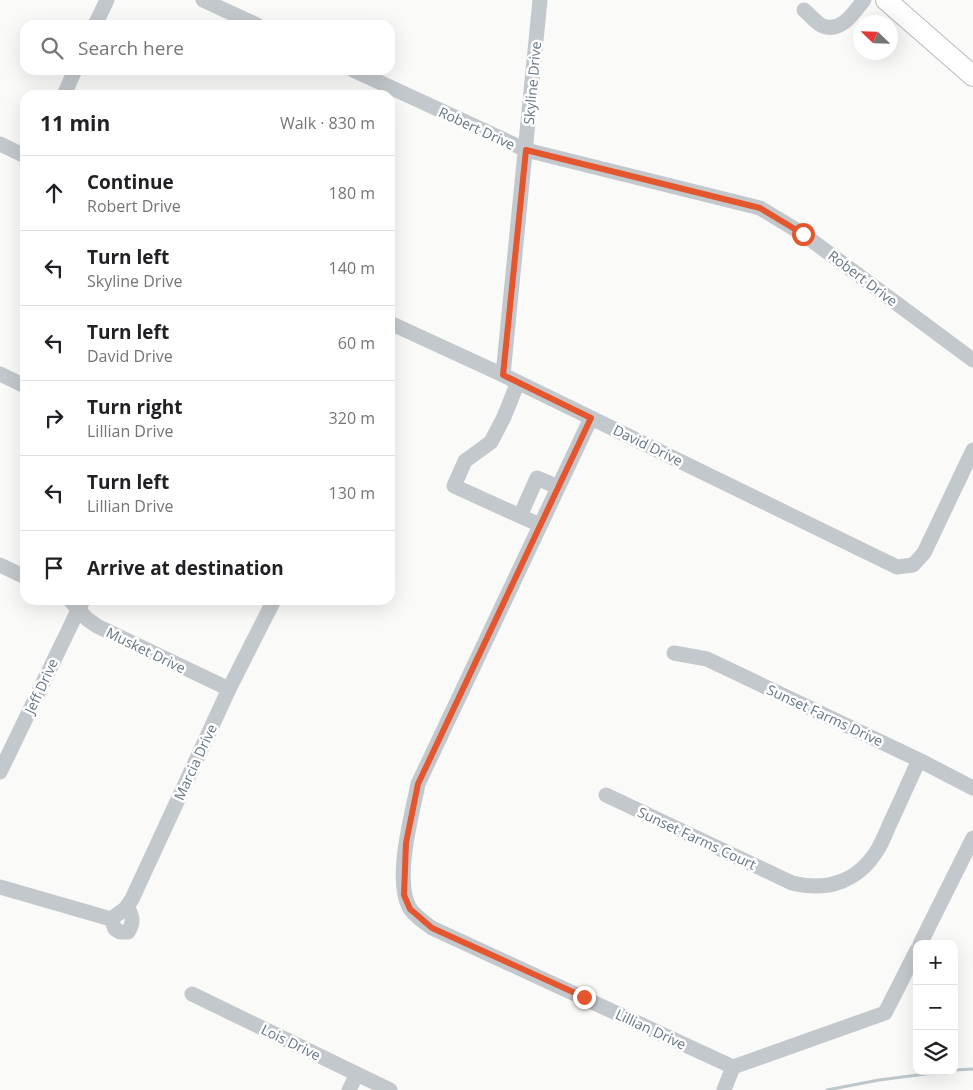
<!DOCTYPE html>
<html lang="en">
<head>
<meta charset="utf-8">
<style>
  body { margin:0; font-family:"Open Sans",sans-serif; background:#f2f2f2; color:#202124 }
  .controls { position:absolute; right:15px; bottom:15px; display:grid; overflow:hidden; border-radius:10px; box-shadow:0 5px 20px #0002 }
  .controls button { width:45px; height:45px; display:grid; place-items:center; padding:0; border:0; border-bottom:1px solid #e0e0e0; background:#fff; color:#202124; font:25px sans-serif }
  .compass { position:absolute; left:853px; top:15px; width:45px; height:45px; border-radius:50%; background:#fff; box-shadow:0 5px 20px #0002; rotate:293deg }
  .stop { position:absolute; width:15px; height:15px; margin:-11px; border:4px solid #e4572e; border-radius:50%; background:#fff }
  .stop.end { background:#e4572e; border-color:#fff; box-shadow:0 1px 5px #0008 }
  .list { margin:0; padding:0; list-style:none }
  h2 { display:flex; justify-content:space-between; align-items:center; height:65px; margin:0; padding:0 20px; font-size:21px }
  h2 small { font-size:16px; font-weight:400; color:#757577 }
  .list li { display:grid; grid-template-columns:32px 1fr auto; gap:15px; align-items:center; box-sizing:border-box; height:75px; padding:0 20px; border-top:1px solid #e0e0e0 }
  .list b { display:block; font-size:19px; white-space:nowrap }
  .list p { margin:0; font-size:16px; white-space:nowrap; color:#757577 }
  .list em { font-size:16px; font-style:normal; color:#757577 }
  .icon { flex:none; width:28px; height:28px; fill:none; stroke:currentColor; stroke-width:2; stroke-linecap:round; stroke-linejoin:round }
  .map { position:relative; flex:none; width:973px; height:1090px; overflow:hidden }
  .search { position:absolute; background:#fff; box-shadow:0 5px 20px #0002; left:20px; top:20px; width:375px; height:55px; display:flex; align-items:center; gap:12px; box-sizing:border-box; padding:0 18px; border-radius:15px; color:#757577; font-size:19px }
  .panel { position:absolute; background:#fff; box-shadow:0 5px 20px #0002; left:20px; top:90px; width:375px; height:515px; border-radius:15px }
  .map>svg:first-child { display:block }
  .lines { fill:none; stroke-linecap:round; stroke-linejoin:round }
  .stream { stroke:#bbc7cb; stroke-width:3 }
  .major-casing { stroke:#b5babe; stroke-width:22 }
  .minor { stroke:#c3c8cc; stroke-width:15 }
  .major { stroke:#fff; stroke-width:20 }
  .route { stroke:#e4572e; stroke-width:6 }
  .labels { text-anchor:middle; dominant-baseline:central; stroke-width:5; stroke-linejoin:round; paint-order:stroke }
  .street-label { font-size:14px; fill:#657683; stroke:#fff }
</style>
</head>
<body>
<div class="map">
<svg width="973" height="1090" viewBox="0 0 973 1090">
  <rect width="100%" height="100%" fill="#fafaf8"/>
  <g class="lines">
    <path class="stream" d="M954 1070 973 1069
      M827 1090 879 1080 949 1071"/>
    <g class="major-casing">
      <path id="major" d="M886 0 973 76"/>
    </g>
    <path class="minor" d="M203 0 257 25
      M804 10C810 15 817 24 823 26 842 33 854 12 864 0
      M95 25 107 0
      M353 70 526 150 760 208 803 234 973 360
      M64 95 75 70
      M0 144 25 156
      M390 323 503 375 897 567 913 565 924 553 973 450
      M0 374 25 386
      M503 375 540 0
      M518 382 504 417 491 442 465 461 454 486 540 525
      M591 418 418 784C412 815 394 877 409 907 414 916 424 922 432 928L733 1067 885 1013 917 950
      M520 516 537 478 558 487
      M0 565 25 577
      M70 600 87 619 97 626 229 689
      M674 653 707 659 919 760 973 788
      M0 772 83 600
      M606 795 792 883C828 892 859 881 878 849 884 839 888 827 893 817 902 798 910 779 919 760
      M0 887 111 919
      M111 919 126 908 132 899 229 689 274 600
      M111 919 115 929 120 932H128C135 921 132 916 127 906
      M920 944 973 838
      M192 994 390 1090
      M349 1090 357 1074
      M724 1090 733 1067"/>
    <use href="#major" class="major"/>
  </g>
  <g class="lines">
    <path class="route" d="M584 997 432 928 410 909 404 895 406 843 418 784 591 418 503 375 526 150 760 208 803 234"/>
  </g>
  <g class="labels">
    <g class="street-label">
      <text transform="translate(532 83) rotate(-85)">Skyline Drive</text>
      <text transform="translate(477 128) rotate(25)">Robert Drive</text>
      <text transform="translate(863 278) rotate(37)">Robert Drive</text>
      <text transform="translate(648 445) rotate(26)">David Drive</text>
      <text transform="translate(146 650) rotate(26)">Musket Drive</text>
      <text transform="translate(41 686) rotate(-65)">Jeff Drive</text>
      <text transform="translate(825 715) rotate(25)">Sunset Farms Drive</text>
      <text transform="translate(195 762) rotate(-65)">Marcia Drive</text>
      <text transform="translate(697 838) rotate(25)">Sunset Farms Court</text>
      <text transform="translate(651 1029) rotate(25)">Lillian Drive</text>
      <text transform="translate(291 1042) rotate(26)">Lois Drive</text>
    </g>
  </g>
</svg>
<div class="controls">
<button>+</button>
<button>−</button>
<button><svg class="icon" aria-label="layers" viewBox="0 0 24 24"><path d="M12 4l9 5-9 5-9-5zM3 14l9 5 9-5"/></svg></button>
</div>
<svg class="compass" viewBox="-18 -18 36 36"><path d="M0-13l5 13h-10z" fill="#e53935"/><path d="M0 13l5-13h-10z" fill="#757577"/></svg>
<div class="stop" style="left:803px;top:234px"></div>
<div class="stop end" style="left:584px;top:997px"></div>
<div class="search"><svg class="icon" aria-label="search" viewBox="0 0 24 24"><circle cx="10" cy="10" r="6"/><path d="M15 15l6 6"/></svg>Search here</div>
<section class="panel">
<h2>11 min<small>Walk · 830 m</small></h2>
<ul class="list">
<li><svg class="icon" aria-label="ahead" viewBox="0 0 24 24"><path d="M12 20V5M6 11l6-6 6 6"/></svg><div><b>Continue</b><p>Robert Drive</p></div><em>180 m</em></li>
<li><svg class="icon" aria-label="left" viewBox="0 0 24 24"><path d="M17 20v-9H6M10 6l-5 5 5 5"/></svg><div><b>Turn left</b><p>Skyline Drive</p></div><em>140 m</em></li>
<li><svg class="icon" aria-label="left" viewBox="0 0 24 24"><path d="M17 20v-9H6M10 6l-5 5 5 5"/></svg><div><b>Turn left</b><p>David Drive</p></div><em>60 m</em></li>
<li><svg class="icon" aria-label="right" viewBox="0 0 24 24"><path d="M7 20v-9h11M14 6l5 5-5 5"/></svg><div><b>Turn right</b><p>Lillian Drive</p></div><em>320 m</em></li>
<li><svg class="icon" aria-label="left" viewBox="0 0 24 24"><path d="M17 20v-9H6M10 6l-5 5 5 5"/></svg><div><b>Turn left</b><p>Lillian Drive</p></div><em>130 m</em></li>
<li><svg class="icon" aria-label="arrive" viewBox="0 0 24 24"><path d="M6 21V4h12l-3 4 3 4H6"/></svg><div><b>Arrive at destination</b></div></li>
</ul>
</section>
</div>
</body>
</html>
